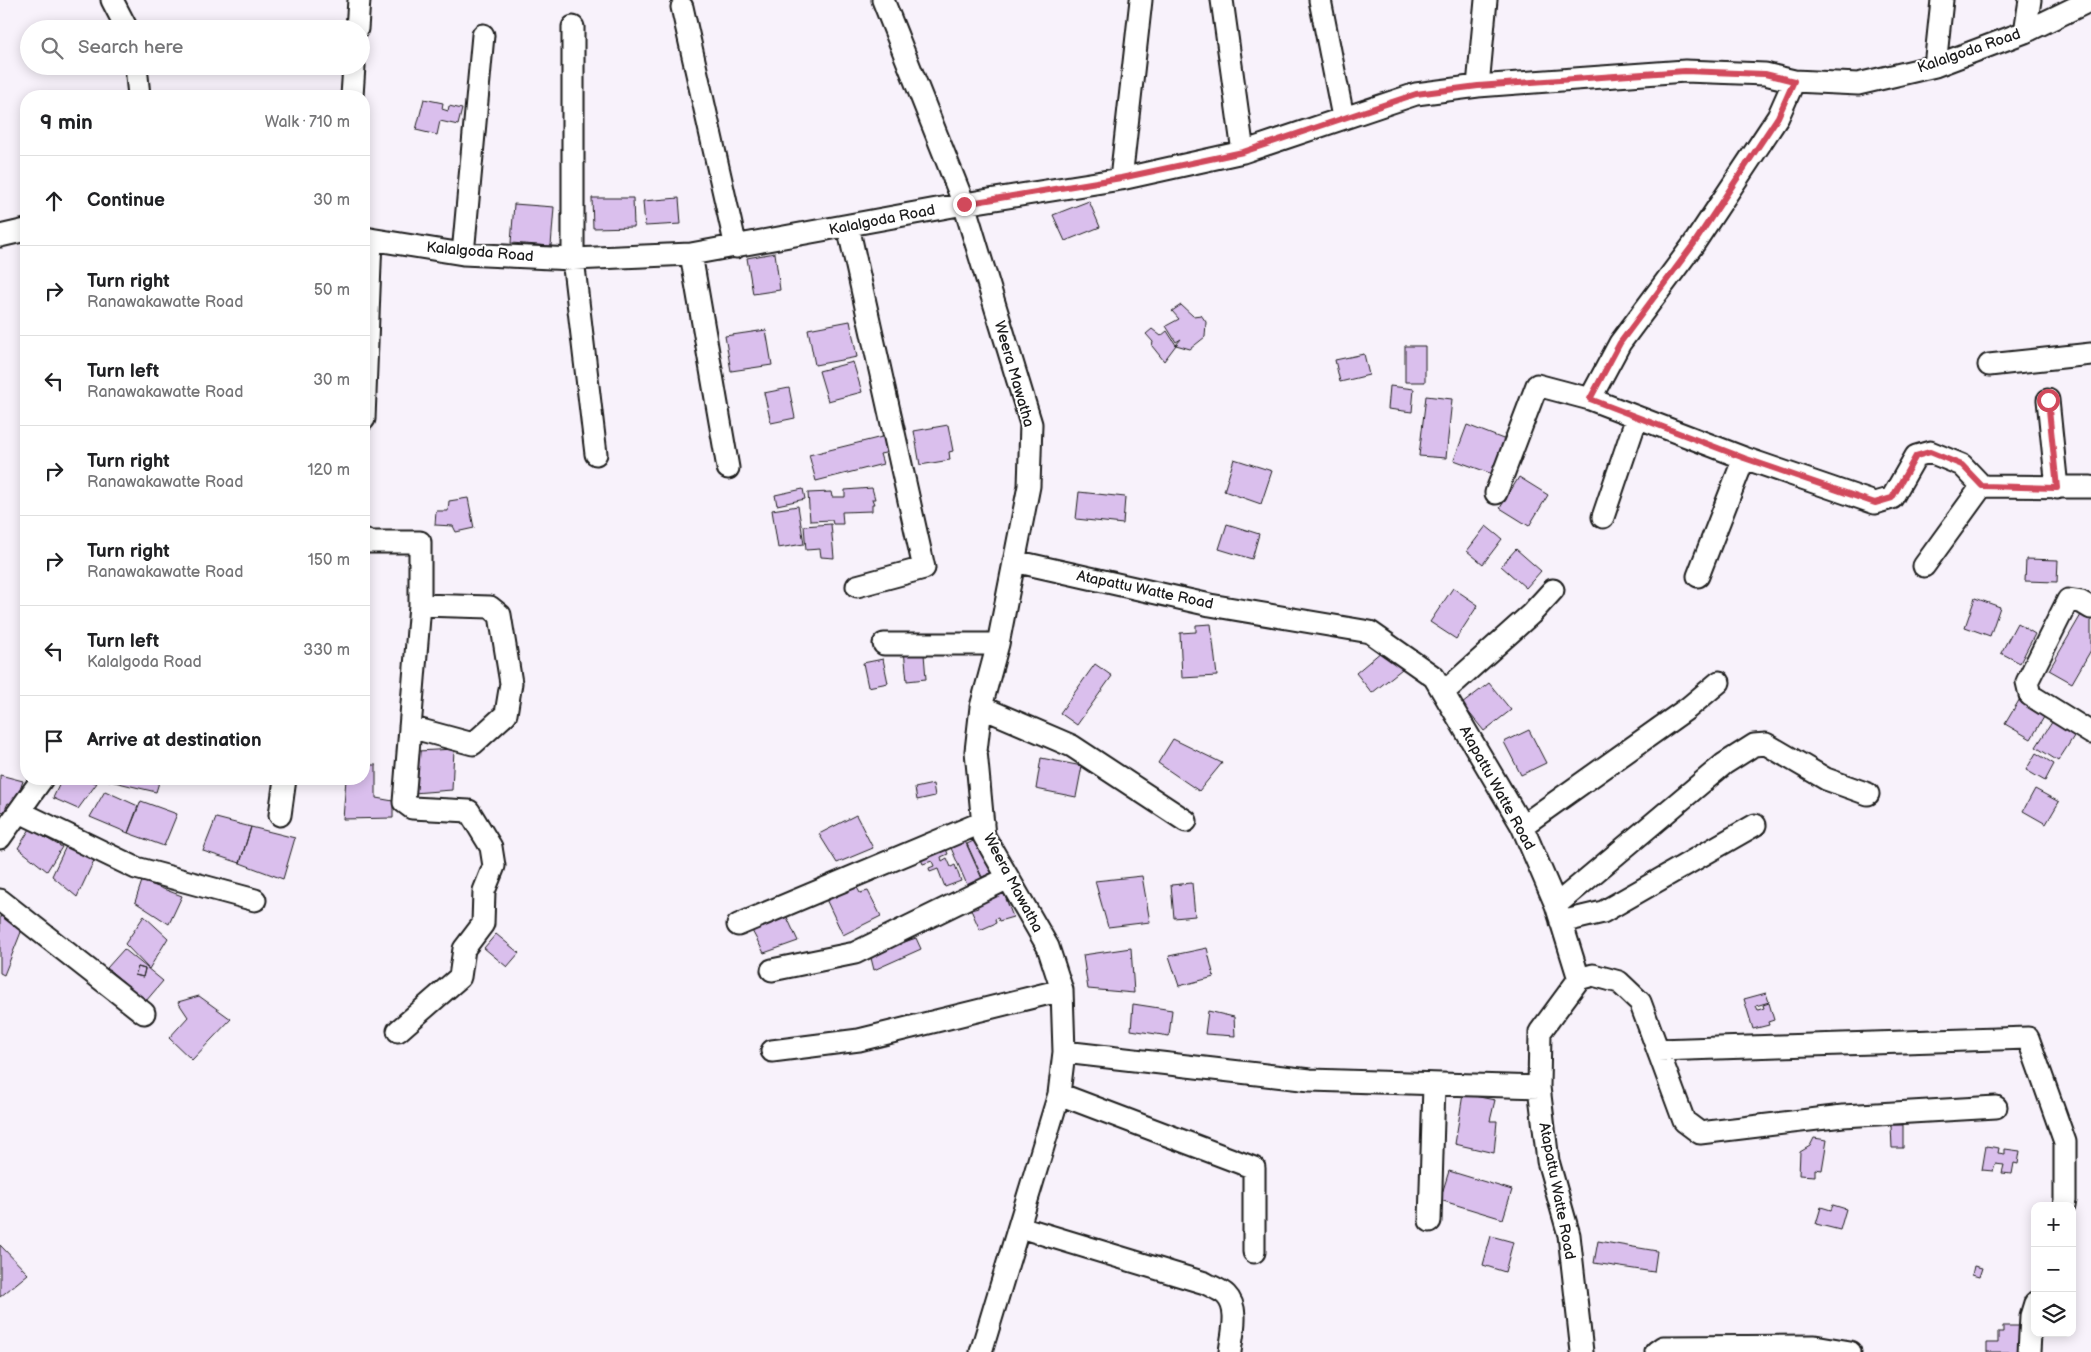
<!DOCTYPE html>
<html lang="en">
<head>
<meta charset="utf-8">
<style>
  body { margin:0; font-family:"Balsamiq Sans",sans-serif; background:#f2f2f2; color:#202124 }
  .controls { position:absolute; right:15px; bottom:15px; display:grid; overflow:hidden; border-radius:10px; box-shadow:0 2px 12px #0003 }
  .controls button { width:45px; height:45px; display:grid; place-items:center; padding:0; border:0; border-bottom:1px solid #e0e0e0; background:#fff; color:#202124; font:25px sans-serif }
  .stop { position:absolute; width:15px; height:15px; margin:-11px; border:4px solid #d1495b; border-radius:50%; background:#fff }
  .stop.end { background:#d1495b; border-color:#fff; box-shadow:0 1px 5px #0008 }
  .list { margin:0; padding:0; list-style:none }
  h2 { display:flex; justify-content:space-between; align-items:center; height:65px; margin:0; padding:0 20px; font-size:21px }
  h2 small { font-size:16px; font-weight:400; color:#757577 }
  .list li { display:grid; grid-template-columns:32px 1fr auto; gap:15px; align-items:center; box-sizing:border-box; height:90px; padding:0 20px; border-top:1px solid #e0e0e0 }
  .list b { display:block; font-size:19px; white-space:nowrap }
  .list p { margin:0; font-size:16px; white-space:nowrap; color:#757577 }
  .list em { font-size:16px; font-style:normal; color:#757577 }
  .icon { flex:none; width:28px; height:28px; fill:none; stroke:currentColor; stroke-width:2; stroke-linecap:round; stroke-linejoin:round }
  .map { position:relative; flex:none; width:2091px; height:1352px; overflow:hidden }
  .search { position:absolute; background:#fff; box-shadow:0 2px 12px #0003; left:20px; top:20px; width:350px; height:55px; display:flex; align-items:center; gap:12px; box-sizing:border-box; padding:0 18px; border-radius:28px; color:#757577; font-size:19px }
  .panel { position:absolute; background:#fff; box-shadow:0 2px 12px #0003; left:20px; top:90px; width:350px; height:695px; border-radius:20px }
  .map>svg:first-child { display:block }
  .building { fill:#dabfed; stroke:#1c1c1c; fill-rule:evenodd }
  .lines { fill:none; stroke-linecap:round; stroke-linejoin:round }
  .minor-casing { stroke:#1c1c1c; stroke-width:25 }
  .minor { stroke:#fff; stroke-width:21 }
  .route { stroke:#d1495b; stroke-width:6 }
  .labels { text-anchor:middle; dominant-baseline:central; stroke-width:4; stroke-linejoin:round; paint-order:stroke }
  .street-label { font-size:15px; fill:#1c1c1c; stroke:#fff }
</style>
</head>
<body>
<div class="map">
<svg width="2091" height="1352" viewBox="0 0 2091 1352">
  <rect width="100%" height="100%" fill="#f8f2fb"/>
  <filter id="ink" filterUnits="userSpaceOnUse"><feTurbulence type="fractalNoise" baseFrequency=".02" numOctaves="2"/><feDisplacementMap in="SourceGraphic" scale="10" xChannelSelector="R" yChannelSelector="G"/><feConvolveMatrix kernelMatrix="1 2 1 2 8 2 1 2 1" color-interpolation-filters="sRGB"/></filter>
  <g filter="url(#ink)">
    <path class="building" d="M424 99 443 103 442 109 448 111 449 106 462 109 458 125 440 121 437 135 416 130Z
      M592 198H633L634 227 593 228Z
      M679 198 681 224 645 226 643 201Z
      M1089 201 1100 227 1065 241 1053 215Z
      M514 204 554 207 551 246 511 243Z
      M775 253 780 290 753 294 747 258Z
      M1181 305 1193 316 1201 315 1206 322 1205 337 1190 349 1176 345 1181 339 1176 342 1166 326 1179 319 1172 311Z
      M850 321 857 357 815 365 808 329Z
      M1152 329 1161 336 1167 331 1176 345 1164 361 1152 346 1153 342 1146 334Z
      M766 330 772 365 731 371 725 336Z
      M1405 346H1425V382H1405Z
      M1364 354 1369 375 1340 382 1335 360Z
      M853 362 862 392 828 401 819 371Z
      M1390 386 1414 389 1412 412 1388 409Z
      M789 388 795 418 771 423 764 393Z
      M1426 396 1452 399 1446 458 1419 456Z
      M948 425 953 451 949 452 950 460 920 465 914 431Z
      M1467 425 1511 442 1498 476 1454 460Z
      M886 436 890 452 880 454 883 464 816 481 809 455Z
      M1234 459 1272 471 1261 504 1224 491Z
      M1519 477 1548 495 1529 526 1500 508Z
      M872 488 875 499H872L874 504H872V511L842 512 843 524H833L832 520 810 521 808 493 831 492 832 497H845V490Z
      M803 489 805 499 777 505 775 495Z
      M1079 492 1125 497 1123 524 1076 519Z
      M468 498 474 528 456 532 453 526 435 525 436 511H448L449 501Z
      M798 506 804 544 778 548 772 510Z
      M831 524 834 558 821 557 820 549 806 550 804 526Z
      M1227 524 1259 534 1252 559 1219 549Z
      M1486 526 1502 539 1483 564 1467 551Z
      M1516 549 1541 571 1526 588 1501 566Z
      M2026 559 2058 560 2057 582 2025 581Z
      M1453 588 1478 605 1456 639 1430 622Z
      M1975 598 2000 607 1990 636 1965 627Z
      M2085 608 2091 612V650L2072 683 2049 670Z
      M2017 623 2035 634 2020 663 2001 653Z
      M1211 624 1217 676 1182 678 1180 633 1196 632V625Z
      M913 649V655L924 654 926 679 907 681 904 650Z
      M1382 651 1390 661 1398 654 1407 665 1372 693 1356 673Z
      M883 659 888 683 868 687 863 663Z
      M1095 664 1112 676 1077 725 1060 713Z
      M1489 683 1511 710 1484 731 1462 704Z
      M2021 697 2047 712 2031 739 2005 724Z
      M2056 716 2078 730 2058 761 2036 747Z
      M1529 730 1546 763 1521 775 1504 742Z
      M1173 739 1222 763 1199 791 1158 763Z
      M454 749 452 790 413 793 418 751Z
      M2036 753 2054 764 2045 781 2026 770Z
      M1041 758 1082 766 1076 797 1036 789Z
      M364 765H376V798L393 801V818L343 819 346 779H364Z
      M0 775 23 781 15 805 8 803 4 812 0 811Z
      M62 779H81L97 783 78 809 53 798Z
      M102 779H160L156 792Z
      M933 784 935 796 917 800 915 788Z
      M2035 789 2059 802 2046 824 2023 811Z
      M105 791 138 806 128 833 90 817Z
      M141 801 177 814 164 846 128 833Z
      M856 815 873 848 837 863 819 834Z
      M216 818 251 827 240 863 203 851Z
      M33 824 46 831 44 837 62 847 47 871 18 848Z
      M251 827 295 838 283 879 240 863Z
      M982 837 997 870 982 877 967 844Z
      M965 841 983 881 968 887 951 848Z
      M68 842 97 854 77 897 52 876Z
      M943 842 948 854 941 857 942 861 947 858 951 867 955 865 961 881 945 887 938 869 930 872 929 868 934 866 932 861 923 864 918 852Z
      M1142 876 1150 922 1108 927 1095 881Z
      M142 881 182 896 169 924 135 902Z
      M854 882 860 893 868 891 881 916 843 935 824 895Z
      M1192 883 1195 916 1174 918 1171 885Z
      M1003 891 1013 917 999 921 998 918 995 919 996 923 980 930 971 910 978 908 976 900Z
      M785 913 798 941 764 953 750 927Z
      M0 916 25 922 4 975 0 973Z
      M144 916 168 938 149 969 125 944Z
      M496 934 519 953 507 967 484 948Z
      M916 938 921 949 874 970 870 954Z
      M1131 948 1134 993 1088 989 1083 955Z
      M1207 948 1214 977 1179 986 1169 956Z
      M124 949 163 981 146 1001 107 968ZM138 967 145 969 143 977 135 975Z
      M138 967 145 969 143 977 135 975Z
      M1766 993 1769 1002 1756 1006 1758 1010 1764 1008 1763 1005 1769 1003 1774 1020 1768 1022 1769 1025 1753 1029 1744 999Z
      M199 996 231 1019 192 1060 169 1038 188 1017 178 1002Z
      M1133 1004 1172 1010 1169 1036 1131 1030Z
      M1208 1011 1234 1017 1235 1036 1205 1034Z
      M1463 1094 1495 1100 1490 1121H1497L1494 1153 1455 1144Z
      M1891 1125H1903V1148H1892Z
      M1814 1138 1827 1140 1822 1170 1815 1169V1176L1799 1175 1800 1152 1810 1146Z
      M1986 1146 1999 1148 1998 1153 2005 1154V1149L2020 1151 2018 1164 2014 1163 2012 1174 2002 1173 2004 1165 1995 1164 1993 1171 1982 1170Z
      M1449 1171 1512 1190 1503 1219 1440 1200Z
      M1833 1205 1846 1209 1840 1230 1816 1224 1821 1207 1831 1210Z
      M1491 1236 1513 1242 1505 1272 1483 1265Z
      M1598 1241 1657 1251 1654 1272 1594 1263Z
      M0 1245 28 1274 0 1297Z
      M1974 1266 1982 1268 1979 1277 1972 1275Z
      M2003 1326H2024V1352H1987V1343H1998V1332H2003Z"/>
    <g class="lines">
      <g class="minor-casing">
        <path id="minor" d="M112 0 127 29
          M883 0 964 204 1031 424 1029 486 998 644 981 707 976 751 984 836 1048 947 1062 990 1064 1052 1059 1094 981 1352
          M1222 0 1243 152
          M1320 0 1343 117
          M682 7 736 247
          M573 27V259L596 454
          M357 29 359 0
          M2025 32 2030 0
          M136 66 139 96
          M1935 66 1942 0
          M1794 81 1778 117 1693 245 1620 343 1590 399 1744 458 1875 503 1892 498 1916 456 1930 452 1962 465 1982 486 2091 487
          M1478 86 1486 0
          M352 96 354 66
          M1121 179 1141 0
          M848 226 924 568 857 586
          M0 236 26 230
          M364 238 463 254 573 259 691 254 964 204 1121 179 1243 152 1416 94 1478 86 1685 71 1765 74 1794 81 1858 84 1935 66 2025 32 2091 0
          M463 254 483 35
          M691 254 728 468
          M1989 365 2091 354
          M2048 400 2057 488
          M364 419 371 239
          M1496 493 1537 385 1590 399
          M1603 517 1637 417
          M364 539 369 542H420V605L404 802 412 808 469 811 491 847 494 866 484 891 483 924 464 949 460 977 398 1031
          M1014 561 1210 605 1370 632 1434 677 1522 826 1556 905 1579 979 1540 1032 1539 1087 1548 1161 1569 1235 1582 1352
          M1924 566 1982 486
          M1698 576 1744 458
          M2091 608 2081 602 2068 600 2027 682 2030 695 2091 733
          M884 644H998
          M1444 692 1531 614 1553 590
          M981 707 1072 746 1186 821
          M410 727 473 744 506 714 511 683 500 615 490 607 420 605
          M20 812 136 868 255 900
          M280 815 285 779
          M1522 826 1688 708 1719 682
          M0 838 42 779
          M0 900 144 1013
          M1556 905 1724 764 1754 745 1766 744 1826 779 1868 794
          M1561 922 1603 912 1755 825
          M738 925 983 822
          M772 970 855 953 1008 878
          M1579 979 1593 975 1619 982 1640 1002 1684 1121 1700 1133 1843 1116 1996 1107
          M1658 1050 2028 1038 2065 1142V1200L2064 1206
          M772 1051 859 1040 1062 990
          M1064 1052 1310 1080 1539 1087
          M1059 1094 1254 1168V1252
          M1430 1221 1434 1085
          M1020 1227 1205 1283C1212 1287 1221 1290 1226 1295 1240 1309 1232 1334 1230 1352
          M1656 1352 1663 1347 1815 1346 1850 1352
          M2029 1352 2031 1316 2035 1303"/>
      </g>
      <use href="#minor" class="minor"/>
    </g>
  </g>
  <g class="lines" filter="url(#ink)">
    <path class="route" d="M964 204 1121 178 1243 152 1416 94 1478 86 1685 71 1765 74 1794 81 1778 117 1693 245 1620 343 1590 399 1744 458 1875 503 1892 498 1916 456 1930 452 1962 465 1982 486 2057 488 2048 400"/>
  </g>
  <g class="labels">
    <g class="street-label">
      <text transform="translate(1969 51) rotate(-19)">Kalalgoda Road</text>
      <text transform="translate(882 220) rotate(-11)">Kalalgoda Road</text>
      <text transform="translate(480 252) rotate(5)">Kalalgoda Road</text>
      <text transform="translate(1014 374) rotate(74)">Weera Mawatha</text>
      <text transform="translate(1145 590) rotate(12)">Atapattu Watte Road</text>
      <text transform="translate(1497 788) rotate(61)">Atapattu Watte Road</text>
      <text transform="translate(1013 883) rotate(62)">Weera Mawatha</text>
      <text transform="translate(1557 1191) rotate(79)">Atapattu Watte Road</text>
    </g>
  </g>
</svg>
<div class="controls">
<button>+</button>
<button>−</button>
<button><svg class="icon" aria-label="layers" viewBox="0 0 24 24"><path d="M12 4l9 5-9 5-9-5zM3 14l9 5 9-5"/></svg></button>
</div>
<div class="stop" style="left:2048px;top:400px"></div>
<div class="stop end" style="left:964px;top:204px"></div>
<div class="search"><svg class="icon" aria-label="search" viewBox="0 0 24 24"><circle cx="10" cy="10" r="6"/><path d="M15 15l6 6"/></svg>Search here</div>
<section class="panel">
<h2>9 min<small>Walk · 710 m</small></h2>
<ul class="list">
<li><svg class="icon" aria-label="ahead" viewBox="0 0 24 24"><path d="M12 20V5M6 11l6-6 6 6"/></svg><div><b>Continue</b></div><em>30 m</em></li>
<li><svg class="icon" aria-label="right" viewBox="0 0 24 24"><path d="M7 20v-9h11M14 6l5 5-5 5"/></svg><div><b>Turn right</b><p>Ranawakawatte Road</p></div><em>50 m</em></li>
<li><svg class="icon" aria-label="left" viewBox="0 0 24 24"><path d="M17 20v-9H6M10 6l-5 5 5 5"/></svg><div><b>Turn left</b><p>Ranawakawatte Road</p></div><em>30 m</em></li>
<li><svg class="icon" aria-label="right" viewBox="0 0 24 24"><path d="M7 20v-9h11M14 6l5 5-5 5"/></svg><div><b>Turn right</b><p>Ranawakawatte Road</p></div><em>120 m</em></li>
<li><svg class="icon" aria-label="right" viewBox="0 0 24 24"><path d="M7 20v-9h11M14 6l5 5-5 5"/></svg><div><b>Turn right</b><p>Ranawakawatte Road</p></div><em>150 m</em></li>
<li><svg class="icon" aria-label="left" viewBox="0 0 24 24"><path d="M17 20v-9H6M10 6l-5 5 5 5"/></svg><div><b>Turn left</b><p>Kalalgoda Road</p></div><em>330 m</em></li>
<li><svg class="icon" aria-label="arrive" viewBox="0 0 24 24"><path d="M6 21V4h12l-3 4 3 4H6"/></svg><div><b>Arrive at destination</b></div></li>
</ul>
</section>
</div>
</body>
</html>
